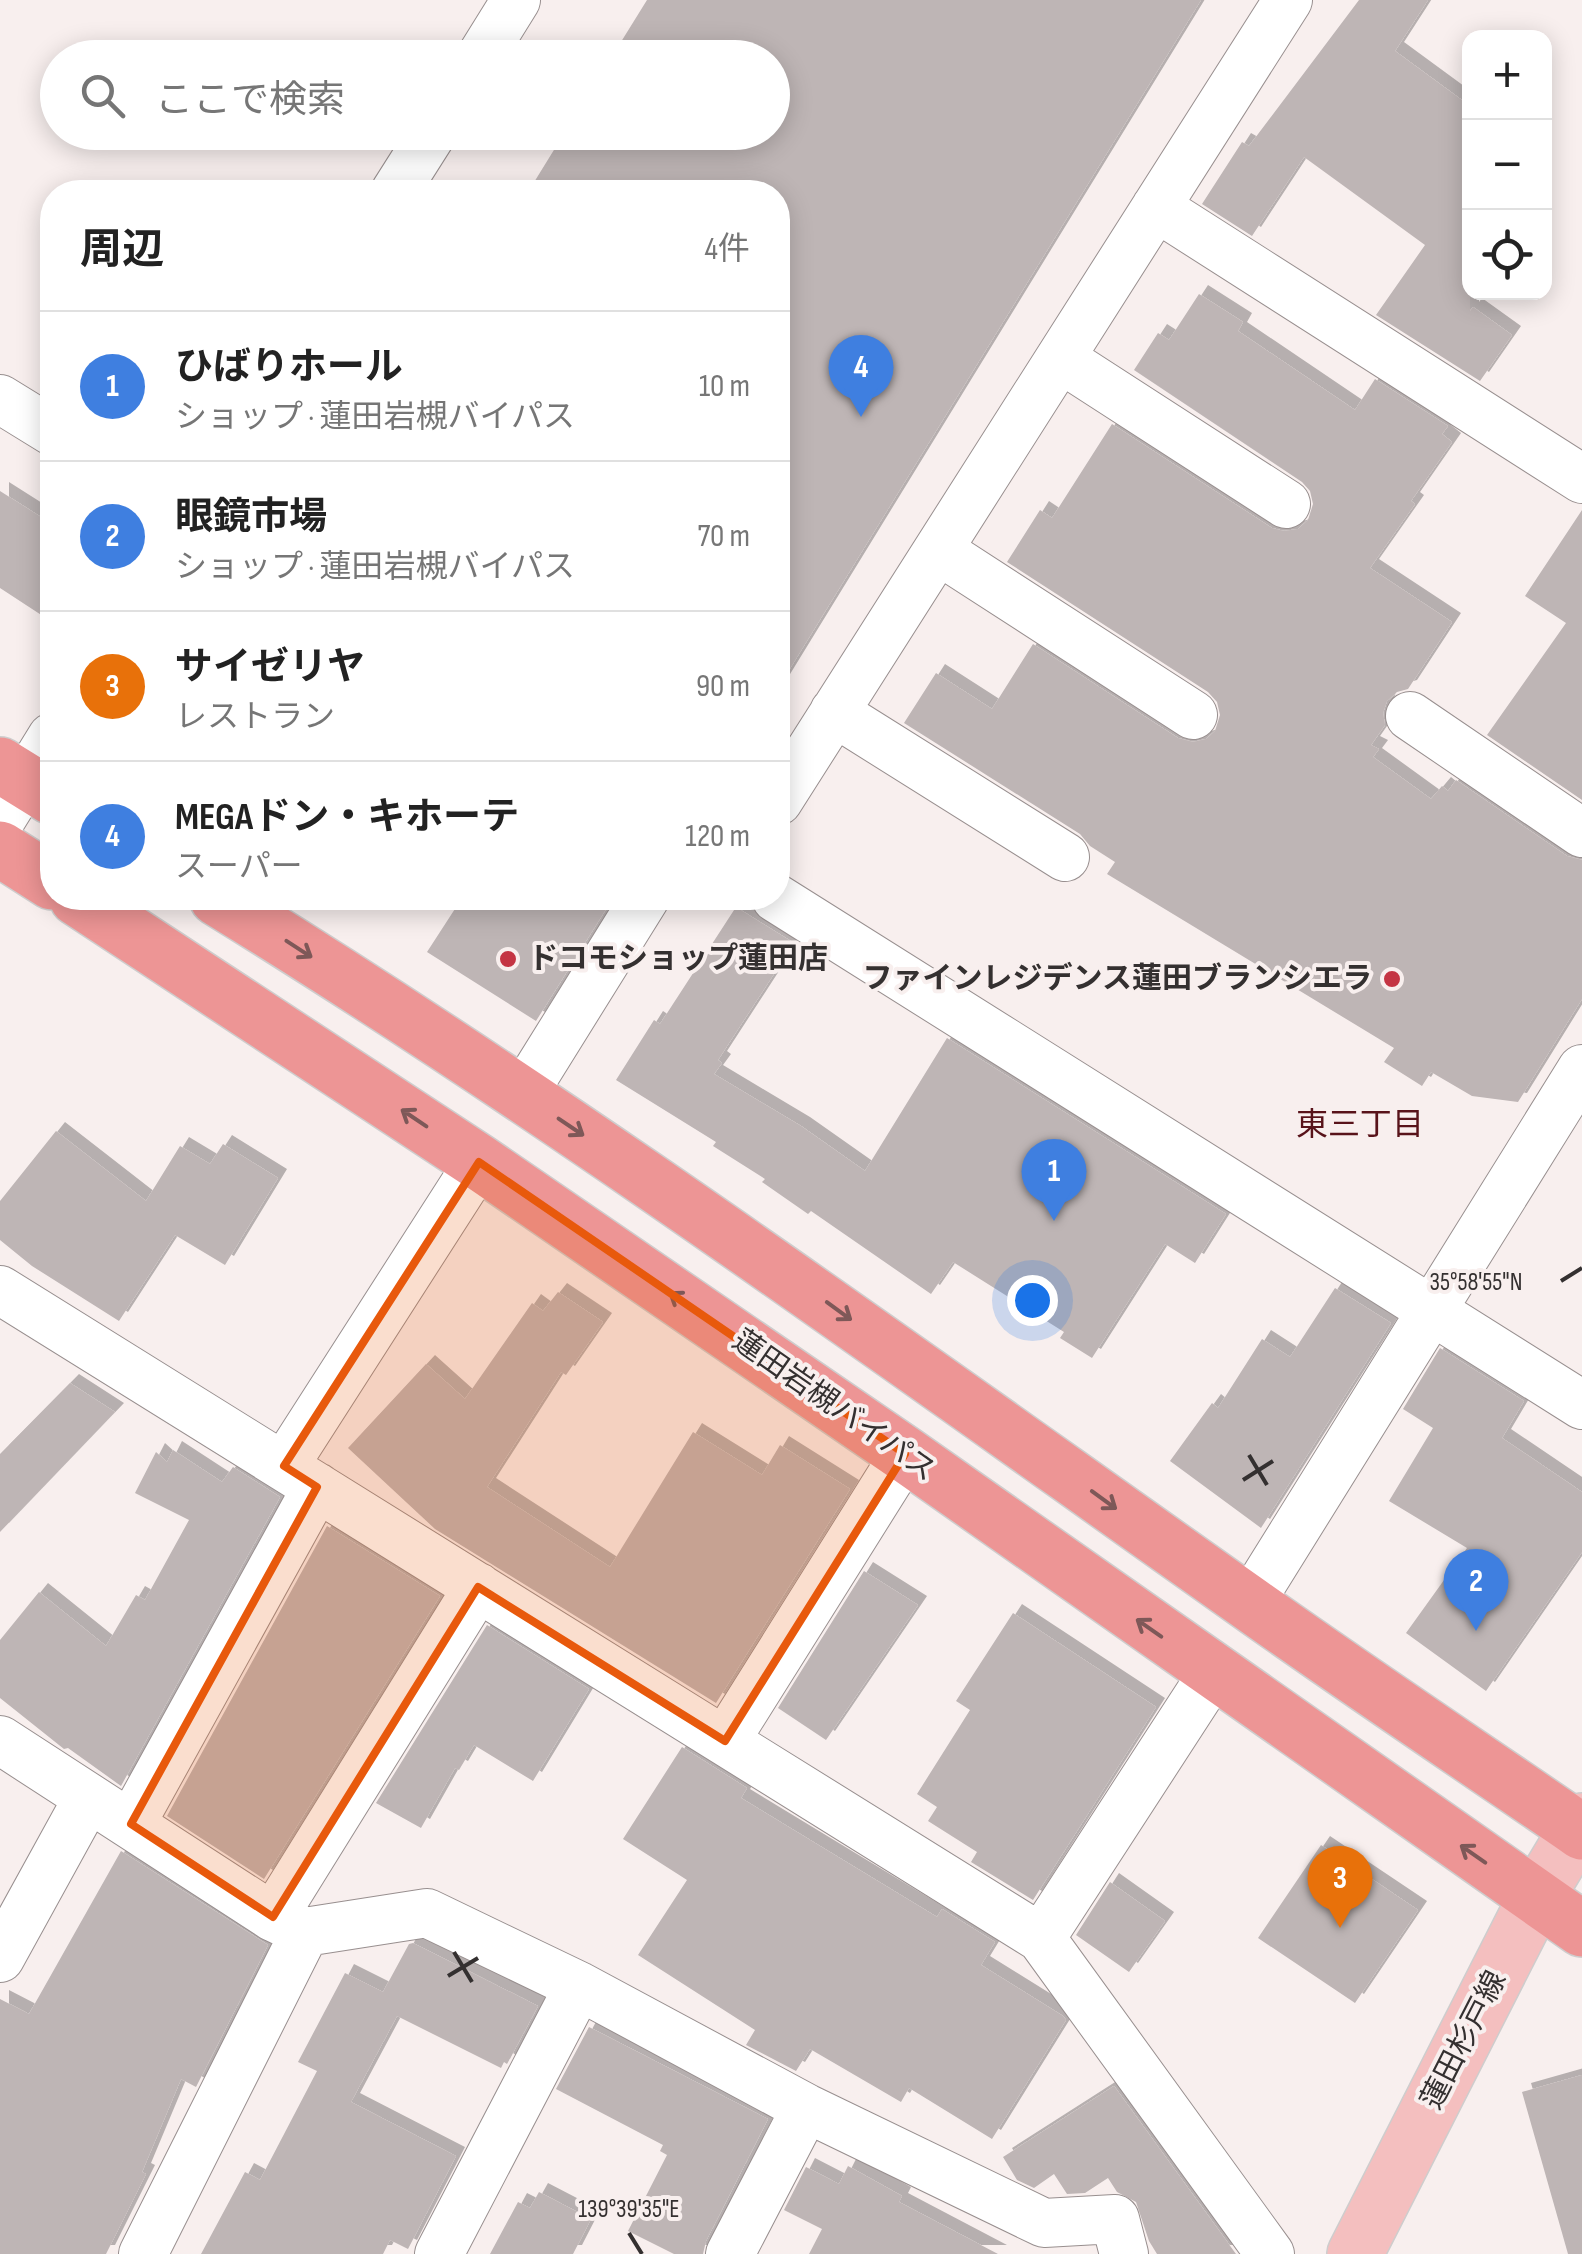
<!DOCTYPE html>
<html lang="ja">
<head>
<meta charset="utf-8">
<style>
  body { margin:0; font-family:"Sofia Sans Condensed","Noto Sans JP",sans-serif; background:#f2f2f2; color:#222 }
  .controls { position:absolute; right:30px; top:30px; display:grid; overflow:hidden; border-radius:20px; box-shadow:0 5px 25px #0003 }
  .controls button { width:90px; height:90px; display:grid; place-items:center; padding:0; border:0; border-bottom:2px solid #e0e0e0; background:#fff; color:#222; font:50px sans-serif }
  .you { position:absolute; left:1032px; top:1300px; width:35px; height:35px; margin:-25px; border:8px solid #fff; border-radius:50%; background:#1a73e8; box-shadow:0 0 0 15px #1a73e833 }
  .badge { display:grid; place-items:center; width:65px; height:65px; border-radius:50%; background:#db2777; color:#fff; font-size:32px; font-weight:700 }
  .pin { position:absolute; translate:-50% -82px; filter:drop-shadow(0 2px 5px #0008) }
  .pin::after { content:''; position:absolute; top:52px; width:35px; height:30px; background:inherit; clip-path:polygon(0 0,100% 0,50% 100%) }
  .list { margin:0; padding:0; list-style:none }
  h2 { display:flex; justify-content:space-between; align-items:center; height:130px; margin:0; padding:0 40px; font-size:42px }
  h2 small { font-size:32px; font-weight:400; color:#767676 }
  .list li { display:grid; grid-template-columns:65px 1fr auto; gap:30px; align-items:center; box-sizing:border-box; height:150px; padding:0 40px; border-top:2px solid #e0e0e0 }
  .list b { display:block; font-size:38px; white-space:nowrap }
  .list p { margin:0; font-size:32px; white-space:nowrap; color:#767676 }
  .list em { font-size:32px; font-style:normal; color:#767676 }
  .icon { flex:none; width:55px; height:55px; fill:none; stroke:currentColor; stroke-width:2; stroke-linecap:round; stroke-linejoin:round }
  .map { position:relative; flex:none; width:1582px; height:2254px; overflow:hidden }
  .search { position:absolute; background:#fff; box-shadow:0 5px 25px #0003; left:40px; top:40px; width:750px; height:110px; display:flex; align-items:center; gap:25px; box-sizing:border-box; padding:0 35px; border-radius:55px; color:#767676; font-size:38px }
  .panel { position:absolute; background:#fff; box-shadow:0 5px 25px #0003; left:40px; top:180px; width:750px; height:730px; border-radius:40px }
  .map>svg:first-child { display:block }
  .building { fill:#beb5b5; filter:url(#shadow) }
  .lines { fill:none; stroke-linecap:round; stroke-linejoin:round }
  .minor-casing { stroke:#988f8f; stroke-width:50 }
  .major-casing { stroke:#cecdcd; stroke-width:58 }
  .highway-casing { stroke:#cecdcd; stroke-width:58 }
  .minor { stroke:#fff; stroke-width:48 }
  .major { stroke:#f4bfbf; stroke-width:55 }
  .highway { stroke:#ed9595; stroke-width:55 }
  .oneway { stroke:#7e5858 }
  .marked { fill:#e8590c; fill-opacity:0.2; stroke:#e8590c; stroke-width:8; stroke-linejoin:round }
  .ticks { fill:none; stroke:#343030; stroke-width:4 }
  .poi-dot { fill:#c43443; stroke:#f8efee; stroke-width:4 }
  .labels { text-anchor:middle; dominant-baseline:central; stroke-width:8; stroke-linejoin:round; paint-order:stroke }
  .poi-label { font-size:30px; font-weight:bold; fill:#343030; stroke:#f8efee; text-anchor:start }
  .street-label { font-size:30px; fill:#343030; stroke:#f8efee }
  .neighbourhood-label { font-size:32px; fill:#58131a; stroke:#f8efee }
  .ticks-label { font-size:25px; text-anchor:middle; fill:#343030; stroke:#f8efee; stroke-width:8; stroke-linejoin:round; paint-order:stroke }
</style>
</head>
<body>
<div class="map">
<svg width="1582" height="2254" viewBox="0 0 1582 2254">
  <defs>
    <filter id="shadow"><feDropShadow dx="9" dy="-9" stdDeviation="0" flood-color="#0004"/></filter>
  </defs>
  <rect width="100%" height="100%" fill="#f8efee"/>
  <path class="building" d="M647 0H1201L778 688V192H528L565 132H772V58H611Z
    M1359 0H1428L1395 51 1470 106V311L1473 307 1512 335 1480 381 1376 315 1425 245 1304 157 1252 236 1202 204 1242 142 1249 146Z
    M1199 294 1243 322 1238 331 1355 410 1375 379 1448 426 1442 434 1452 442 1411 501 1415 504 1370 568 1452 622 1408 689 1397 692 1387 701 1383 713 1385 725 1371 745 1379 749 1373 757 1431 799 1442 786 1448 791 1456 780 1567 856 1582 860V999L1518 1102 1472 1096 1431 1072 1422 1086 1384 1062 1394 1048 1107 874 1115 862 1090 846 1080 834 904 723 936 673 992 709 1033 644 1178 738 1193 742 1206 739 1215 731 1220 715 1217 702 1208 692 1007 562 1040 510 1052 518 1112 424 1272 528 1284 531 1298 529 1308 520 1313 504 1310 491 1302 482 1134 370 1158 333 1169 340Z
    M0 491 52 524V622L0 588Z
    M1582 510V800L1487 735 1566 623 1525 596Z
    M462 898H613L536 1021 427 952Z
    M736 907 794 943 718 1060 722 1063 714 1074 801 1126 865 1171 947 1038 1226 1214 1195 1263 1165 1244 1092 1358 1060 1338 1064 1332 953 1262 931 1294 811 1211 808 1214 762 1182 765 1179 713 1146 716 1142 616 1080 654 1020 660 1024Z
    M56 1131 146 1201 180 1146 210 1164 223 1144 278 1178 225 1265 175 1235 119 1321 32 1266 0 1240V1201Z
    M1335 1288 1391 1323 1261 1528 1170 1461 1212 1403 1218 1408 1262 1339 1290 1357Z
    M558 1292 603 1322 566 1375 561 1372 487 1487 610 1567 693 1432 762 1475 780 1445 850 1489 716 1703 435 1529 348 1448 426 1364 465 1399 532 1303 543 1311Z
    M1440 1348 1524 1401 1502 1438 1582 1492V1552L1486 1691 1406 1633 1467 1548 1389 1501 1433 1428 1403 1409Z
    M70 1383 115 1412 0 1532V1454Z
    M173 1450 222 1482 233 1467 280 1497 121 1786 68 1748 64 1749 0 1698V1640L39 1592 106 1646 136 1595 145 1600 189 1520 135 1493 156 1452 167 1462Z
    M327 1526 440 1596 264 1879 167 1816Z
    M864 1571 918 1605 826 1740 778 1708Z
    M1013 1613 1156 1707 1033 1900 971 1862 977 1852 928 1821 937 1807 917 1794 970 1710 956 1701Z
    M487 1625 589 1689 533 1781 474 1745 459 1770 455 1768 421 1828 376 1803Z
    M682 1747 747 1788 741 1798 937 1917 942 1909 995 1942 981 1965 1063 2016 1066 2020 992 2139 909 2088 901 2102 810 2049 796 2071 746 2045 755 2030 638 1955 687 1880 623 1839Z
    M1321 1845 1418 1910 1355 2003 1258 1938Z
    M121 1851 268 1945 196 2087 181 2079 142 2172 146 2174 106 2254H0V1999L29 2014Z
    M1110 1882 1165 1921 1129 1972 1076 1935Z
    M413 1943 538 2006 507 2064 504 2062 501 2068 397 2016 351 2102 456 2156 408 2249 390 2240 383 2254H201L245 2172 260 2180 317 2071 298 2062 345 1973 383 1992 409 1944Z
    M589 2027 768 2119 706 2241 703 2254H674L628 2231 667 2155 660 2151 663 2145 556 2089Z
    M1582 2075V2254H1568L1522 2092Z
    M1114 2086 1236 2254H1157L1149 2241 1136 2202 1117 2192 1108 2178 1085 2193 1067 2194 1054 2174 1034 2188 1017 2180 1003 2157Z
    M848 2166 902 2196 899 2202 998 2254H809L822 2229 784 2210 806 2167 839 2184Z
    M539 2192 591 2219 573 2254H490L518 2202 530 2208Z"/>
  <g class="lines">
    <g class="minor-casing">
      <path id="minor" d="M480 58 516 0
        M395 192 433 132
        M1156 207 1582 479
        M1060 358 1286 504
        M0 399 52 431
        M938 550 1193 715
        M834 712 1065 857
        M1410 716 1582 833
        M778 801 1288 0
        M0 821 52 737
        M776 898 1582 1405
        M523 1094 645 898
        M0 1290 1041 1938 1270 2254
        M284 1466 479 1162
        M1249 1604 1582 1069
        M0 1740 273 1917 305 1932 427 1913 579 1986 806 2108 1044 2223 1115 2219 1124 2254
        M725 1741 905 1454
        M131 1824 317 1487
        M273 1917 478 1587
        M1041 1938 1213 1673
        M0 1958 88 1798
        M143 2254 305 1932
        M439 2254 579 1986
        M730 2254 806 2108"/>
    </g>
    <g class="major-casing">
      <path id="major" d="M1355 2254 1536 1898 1582 1821"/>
    </g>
    <g class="highway-casing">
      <path id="highway" d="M0 765 52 797
        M0 849 52 882
        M77 898 479 1162 905 1454 1582 1929
        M217 898C571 1116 906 1361 1246 1601 1357 1680 1470 1755 1582 1832"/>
    </g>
    <use href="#minor" class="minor"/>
    <use href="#major" class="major"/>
    <use href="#highway" class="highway"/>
  </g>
  <defs><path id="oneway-shaft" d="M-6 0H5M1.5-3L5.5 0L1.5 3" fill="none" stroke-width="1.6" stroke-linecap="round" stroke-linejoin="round" transform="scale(2.5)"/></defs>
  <g class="oneway">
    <use href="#oneway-shaft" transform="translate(299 949) rotate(33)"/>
    <use href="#oneway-shaft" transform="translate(414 1118) rotate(-146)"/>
    <use href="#oneway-shaft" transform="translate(571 1127) rotate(34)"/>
    <use href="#oneway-shaft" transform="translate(682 1301) rotate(-146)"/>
    <use href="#oneway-shaft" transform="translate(839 1311) rotate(36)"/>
    <use href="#oneway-shaft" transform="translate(1104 1500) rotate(36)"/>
    <use href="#oneway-shaft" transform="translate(1149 1628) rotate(-145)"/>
    <use href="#oneway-shaft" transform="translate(1473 1854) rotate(-145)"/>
  </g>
  <path class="marked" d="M479 1162 905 1454 725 1741 478 1587 273 1917 131 1824 317 1487 284 1466Z"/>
  <path class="ticks" d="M1561 1281 1582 1268M1249 1455 1267 1485M1243 1480 1273 1461M454 1952 472 1982M448 1976 478 1958M629 2233 642 2254"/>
  <g class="poi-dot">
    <circle cx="508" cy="959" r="10"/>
    <circle cx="1392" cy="979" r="10"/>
  </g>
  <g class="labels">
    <g class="poi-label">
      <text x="528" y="959">ドコモショップ蓮田店</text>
      <text x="1372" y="979" text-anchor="end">ファインレジデンス蓮田ブランシエラ</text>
    </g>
    <g class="street-label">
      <text transform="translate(834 1406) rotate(35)">蓮田岩槻バイパス</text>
      <text transform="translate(1464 2040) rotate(-63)">蓮田杉戸線</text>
    </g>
    <g class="neighbourhood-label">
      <text x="1360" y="1125">東三丁目</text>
    </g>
  </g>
  <g class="ticks-label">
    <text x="1476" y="1290">35°58'55"N</text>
    <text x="629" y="2217">139°39'35"E</text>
  </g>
</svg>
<div class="controls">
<button>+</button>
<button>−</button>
<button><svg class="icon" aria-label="locate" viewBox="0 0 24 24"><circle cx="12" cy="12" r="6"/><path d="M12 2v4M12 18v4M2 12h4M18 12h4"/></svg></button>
</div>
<div class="you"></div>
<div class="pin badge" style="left:1054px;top:1221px;background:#3f7fe0">1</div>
<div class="pin badge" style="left:1476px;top:1631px;background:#3f7fe0">2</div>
<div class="pin badge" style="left:1340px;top:1928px;background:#e8710a">3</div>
<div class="pin badge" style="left:861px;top:417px;background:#3f7fe0">4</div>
<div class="search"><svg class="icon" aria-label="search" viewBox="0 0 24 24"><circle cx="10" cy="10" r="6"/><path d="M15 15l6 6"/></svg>ここで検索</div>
<section class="panel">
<h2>周辺<small>4件</small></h2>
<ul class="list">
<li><span class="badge" style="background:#3f7fe0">1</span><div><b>ひばりホール</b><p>ショップ · 蓮田岩槻バイパス</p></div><em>10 m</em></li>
<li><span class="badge" style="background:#3f7fe0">2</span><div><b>眼鏡市場</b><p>ショップ · 蓮田岩槻バイパス</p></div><em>70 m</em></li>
<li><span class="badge" style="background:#e8710a">3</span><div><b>サイゼリヤ</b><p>レストラン</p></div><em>90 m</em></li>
<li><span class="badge" style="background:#3f7fe0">4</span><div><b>MEGAドン・キホーテ</b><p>スーパー</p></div><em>120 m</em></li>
</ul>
</section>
</div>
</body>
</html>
